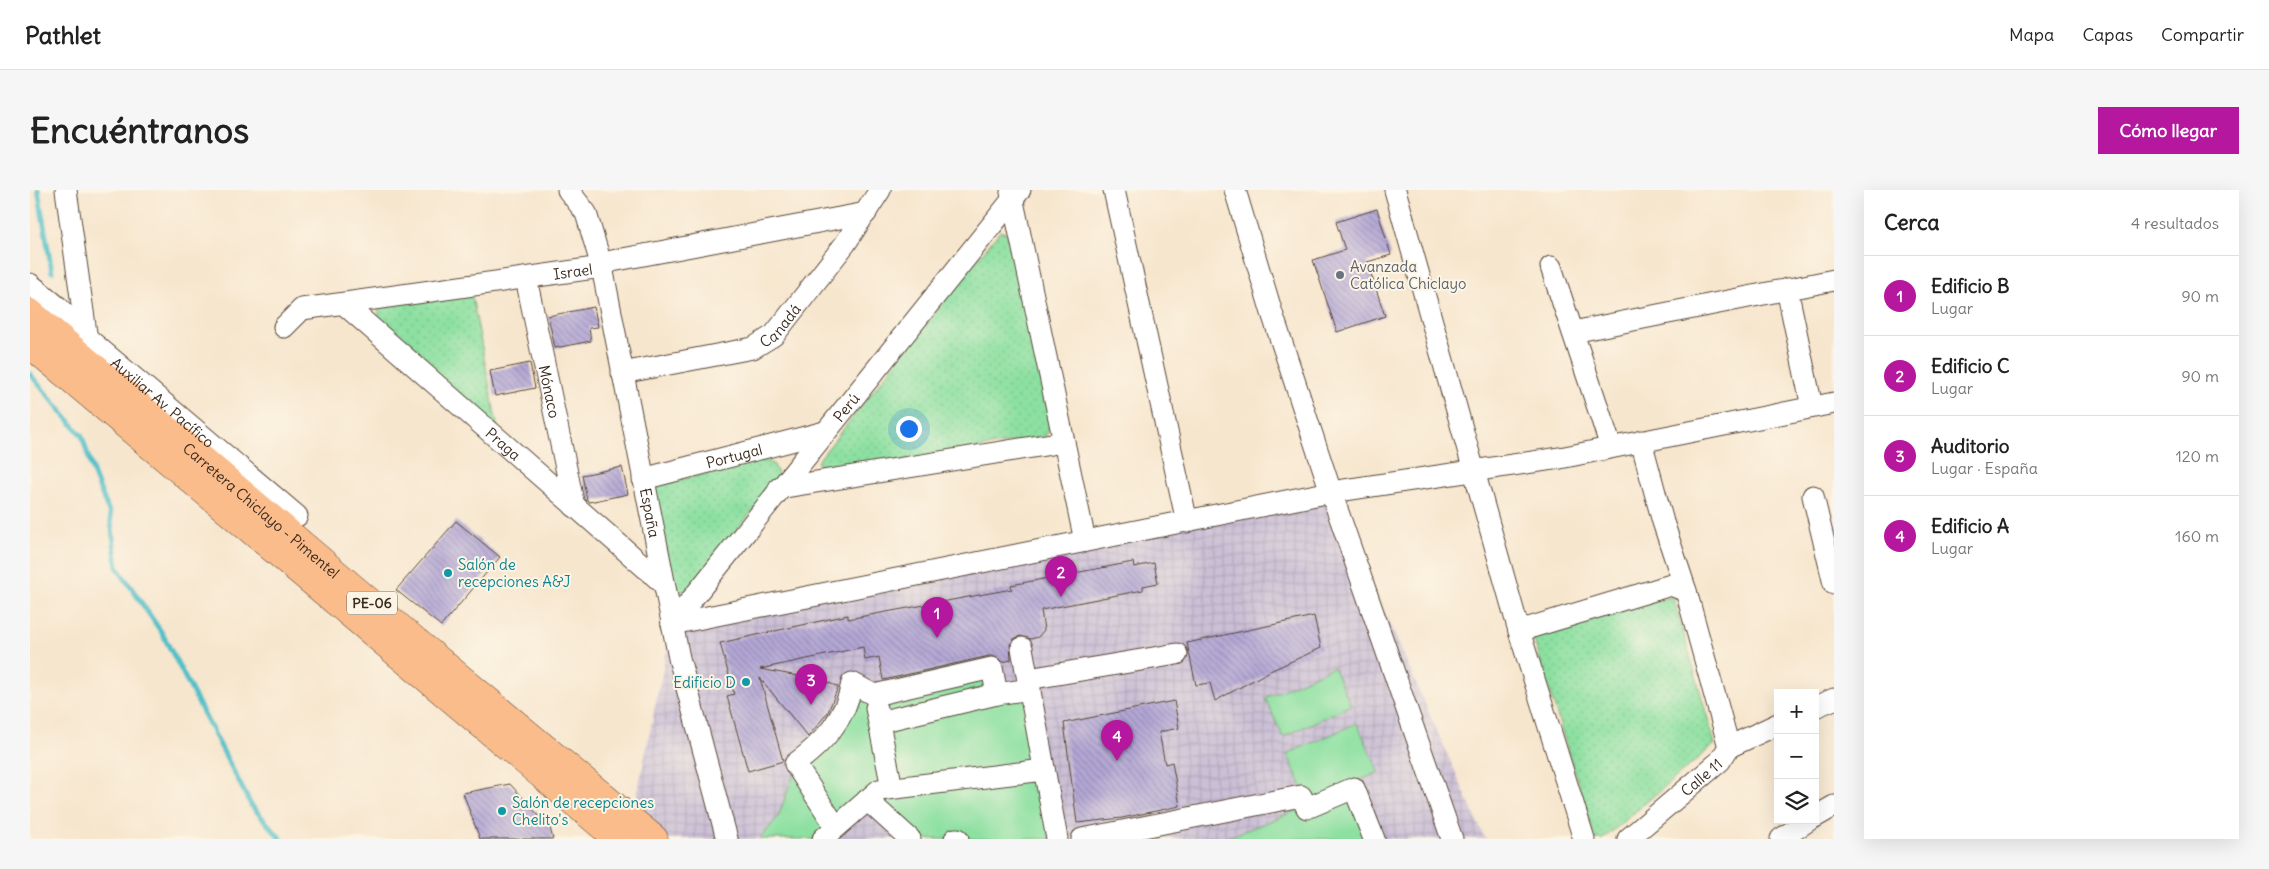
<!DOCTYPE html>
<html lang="es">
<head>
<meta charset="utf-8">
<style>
  body { margin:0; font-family:Delius,sans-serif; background:#f6f6f6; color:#222 }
  .controls { position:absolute; right:15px; bottom:15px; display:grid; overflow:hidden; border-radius:0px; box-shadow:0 5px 20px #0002 }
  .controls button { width:45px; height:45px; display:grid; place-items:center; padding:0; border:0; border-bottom:1px solid #e0e0e0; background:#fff; color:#222; font:25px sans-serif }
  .you { position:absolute; left:878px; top:238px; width:18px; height:18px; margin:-12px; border:4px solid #fff; border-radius:50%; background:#1a73e8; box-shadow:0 0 0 8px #1a73e833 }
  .badge { display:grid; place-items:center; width:32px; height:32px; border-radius:50%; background:#b5179e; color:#fff; font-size:16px; font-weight:700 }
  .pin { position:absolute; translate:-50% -41px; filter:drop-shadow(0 1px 2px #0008) }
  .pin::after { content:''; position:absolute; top:26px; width:18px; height:15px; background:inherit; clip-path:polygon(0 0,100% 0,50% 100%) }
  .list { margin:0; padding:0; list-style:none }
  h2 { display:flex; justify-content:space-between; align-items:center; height:65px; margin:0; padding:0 20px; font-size:21px }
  h2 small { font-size:16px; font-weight:400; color:#767676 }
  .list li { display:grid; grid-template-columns:32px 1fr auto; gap:15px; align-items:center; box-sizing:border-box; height:80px; padding:0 20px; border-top:1px solid #e0e0e0 }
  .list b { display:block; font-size:19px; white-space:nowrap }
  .list p { margin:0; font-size:16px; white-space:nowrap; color:#767676 }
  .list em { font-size:16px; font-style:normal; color:#767676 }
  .icon { flex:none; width:28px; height:28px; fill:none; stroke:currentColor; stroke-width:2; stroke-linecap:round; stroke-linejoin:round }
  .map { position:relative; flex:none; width:1804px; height:649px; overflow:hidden; border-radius:0px }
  header { display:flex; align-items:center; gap:30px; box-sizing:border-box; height:70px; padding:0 25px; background:#fff; border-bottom:1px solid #e0e0e0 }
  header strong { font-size:24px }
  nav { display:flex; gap:28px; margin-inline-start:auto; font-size:18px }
  .intro { display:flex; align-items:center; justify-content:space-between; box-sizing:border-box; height:120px; padding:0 30px }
  h1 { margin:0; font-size:35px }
  .button { padding:12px 22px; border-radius:0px; background:#b5179e; color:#fff; font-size:18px; font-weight:700 }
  main { display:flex; gap:30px; padding:0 30px }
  aside { flex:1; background:#fff; border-radius:0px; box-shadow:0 5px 20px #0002 }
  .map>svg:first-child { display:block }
  .industrial { fill:url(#industrial-grid) }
  .grass { fill:#8ce0a1; stroke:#648560 }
  .park { fill:url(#park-dots); stroke:#648560 }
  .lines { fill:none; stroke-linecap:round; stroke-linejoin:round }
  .stream { stroke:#52c0c9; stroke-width:5 }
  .building { fill:url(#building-back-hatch) }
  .minor-casing { stroke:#574638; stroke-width:23 }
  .major-casing { stroke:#574638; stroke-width:29 }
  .minor { stroke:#fff; stroke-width:21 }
  .major { stroke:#fabc8b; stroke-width:28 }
  .worship-dot { fill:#6b7280; stroke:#fcf5e5; stroke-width:2 }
  .culture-dot { fill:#0f9aa8; stroke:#fcf5e5; stroke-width:2 }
  .labels { text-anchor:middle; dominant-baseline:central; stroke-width:4; stroke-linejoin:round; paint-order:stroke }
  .shield { fill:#fcf5e5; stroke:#75675a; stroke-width:1 }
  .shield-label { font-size:14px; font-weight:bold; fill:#3b2a1e }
  .worship-label { font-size:15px; fill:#5b616d; stroke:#fcf5e5; text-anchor:start }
  .street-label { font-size:15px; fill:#3b2a1e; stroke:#fcf5e5 }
  .culture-label { font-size:15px; fill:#0d838f; stroke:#fcf5e5; text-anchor:start }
</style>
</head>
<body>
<header>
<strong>Pathlet</strong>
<nav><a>Mapa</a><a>Capas</a><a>Compartir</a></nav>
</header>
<div class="intro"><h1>Encuéntranos</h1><a class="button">Cómo llegar</a></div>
<main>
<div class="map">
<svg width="1804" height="649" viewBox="0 0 1804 649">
  <defs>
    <pattern id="industrial-grid" width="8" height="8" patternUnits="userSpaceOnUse" patternTransform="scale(1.25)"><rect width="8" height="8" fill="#cbbfd6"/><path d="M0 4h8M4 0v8" fill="none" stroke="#afa4b7"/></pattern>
    <pattern id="park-dots" width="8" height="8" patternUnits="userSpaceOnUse" patternTransform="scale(1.25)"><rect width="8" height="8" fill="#8ce0a1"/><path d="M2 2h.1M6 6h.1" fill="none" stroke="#7ac08a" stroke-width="1.8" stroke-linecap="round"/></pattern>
    <pattern id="building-back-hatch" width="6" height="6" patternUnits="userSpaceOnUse" patternTransform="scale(1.25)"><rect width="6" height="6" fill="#b3a7d6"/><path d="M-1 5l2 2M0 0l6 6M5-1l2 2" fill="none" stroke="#9388ad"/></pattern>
  </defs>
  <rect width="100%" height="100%" fill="#fcf5e5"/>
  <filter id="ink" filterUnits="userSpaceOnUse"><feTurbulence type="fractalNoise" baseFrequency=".02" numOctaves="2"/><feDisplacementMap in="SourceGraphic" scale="10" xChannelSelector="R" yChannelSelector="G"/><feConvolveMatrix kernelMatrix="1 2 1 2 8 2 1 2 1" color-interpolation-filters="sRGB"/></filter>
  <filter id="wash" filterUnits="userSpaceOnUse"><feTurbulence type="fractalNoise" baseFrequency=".0096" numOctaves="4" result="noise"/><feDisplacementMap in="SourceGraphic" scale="20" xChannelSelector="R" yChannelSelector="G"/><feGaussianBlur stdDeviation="1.12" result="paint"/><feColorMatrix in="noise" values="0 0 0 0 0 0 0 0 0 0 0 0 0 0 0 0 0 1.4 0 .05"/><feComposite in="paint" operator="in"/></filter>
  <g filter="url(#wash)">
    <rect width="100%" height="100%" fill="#f7e6ce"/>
    <path class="industrial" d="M1301 302 1455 649H598L642 434Z"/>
    <path class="grass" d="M960 468 969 512 996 507 1020 649H886L849 617 866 602 845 497Z
      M1303 477 1321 515 1253 547 1235 508Z
      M838 497 860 600 805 649H730L748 627 765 581 827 499Z
      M1327 533 1349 582 1279 613 1257 564Z
      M1324 598 1341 649H1194Z"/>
    <path class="park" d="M970 41 981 45 1021 234 1016 246 797 286 787 272Z
      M442 106 468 240 348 137 349 115Z
      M735 270 744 275 750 288 654 403 645 401 624 302 628 295Z
      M1643 406 1685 554 1573 649H1565L1503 447Z"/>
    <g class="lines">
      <path class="stream" d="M8 0 22 82
        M0 184 52 246 64 285 80 324 87 377 132 443 221 615 251 649"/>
    </g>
    <g id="blocks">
      <path class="building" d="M1347 19 1361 65 1337 72 1355 126 1307 142 1283 70 1315 60 1306 32Z
        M564 117 568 137 559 138 561 151 525 158 518 126Z
        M500 173 505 198 465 206 460 181Z
        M592 277 598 304 559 312 557 310 552 285Z
        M426 331 470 367 411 436 366 400Z
        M1103 372 1104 377 1124 373 1128 393 1113 396V400L1011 420 1014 440 1008 447 1001 449 990 446 984 449 980 454 981 470 972 472 966 466H959L853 490 849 467 835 470 833 457 730 479 795 491 808 497 798 522 778 547 730 488 753 571 718 581 697 506 704 504 690 453 818 425V429L982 399 981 395Z
        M1284 426 1291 458 1240 481 1185 511 1180 493 1166 495 1157 453Z
        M1144 511 1149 538 1129 542 1135 574 1142 572 1150 616 1092 628 1047 633 1034 533Z
        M480 594 520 638 523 649H450L433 603Z"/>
    </g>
  </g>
  <g filter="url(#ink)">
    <use href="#blocks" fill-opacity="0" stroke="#574638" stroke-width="1"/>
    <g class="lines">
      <g class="minor-casing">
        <g id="minor">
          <path d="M36 0 57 150"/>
          <path id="s1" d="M538 0 556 23 572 77 649 468 697 649"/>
          <path d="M1084 0 1157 332"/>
          <path d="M1205 0 1242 123 1301 302 1422 649"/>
          <path d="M1365 0 1489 441 1554 649"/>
          <path d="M981 2 1055 351"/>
          <path d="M1521 77 1581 257"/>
          <path id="s2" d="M496 88 544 316"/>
          <path id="s3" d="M0 94 28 117 56 147 267 326"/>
          <path d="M1757 99 1782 217"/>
          <path id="s4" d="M314 114 634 394"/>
          <path id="s5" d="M254 137 272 119 572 77 582 71 836 23"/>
          <path d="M1543 142 1804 90"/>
          <path id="s6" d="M592 183 723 158 744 145 815 54 850 0"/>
          <path d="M1611 251 1633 332 1656 401"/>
          <path id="s7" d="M613 289 795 242"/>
          <path d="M749 298 1034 252"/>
          <path d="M1783 306 1804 394"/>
          <path d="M642 434 1301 302 1530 268 1804 213"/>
          <path id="s8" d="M642 434 990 0"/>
          <path d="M1489 441 1641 395 1656 401 1699 557"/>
          <path d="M992 458 1027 649"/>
          <path d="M998 489 1147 464"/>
          <path d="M1785 517 1804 509"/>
          <path d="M846 518 862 598"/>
          <path d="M849 532 967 504"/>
          <path d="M837 610 880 649"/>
          <path d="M1785 627 1804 616"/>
          <path d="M806 637 765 574C793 553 816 529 822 493L844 505 962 478 967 504 1000 499"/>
          <path d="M793 649 849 600 1014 580"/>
          <path d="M925 649H928"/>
          <path d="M1052 649 1271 606 1277 618 1324 598 1344 649"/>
          <path id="s9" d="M1598 649 1690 571 1699 557 1748 534"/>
          <path d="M1751 649 1779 630"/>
        </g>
      </g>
      <g class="major-casing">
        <g id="major">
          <path id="s10" d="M0 123 371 439 624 649"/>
          <path d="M0 154 588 649"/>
        </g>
      </g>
      <use href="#minor" class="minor"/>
      <use href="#major" class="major"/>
    </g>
  </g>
  <circle class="worship-dot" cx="1310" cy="85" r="5"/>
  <g class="culture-dot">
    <circle cx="418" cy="383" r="5"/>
    <circle cx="716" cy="492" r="5"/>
    <circle cx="472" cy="621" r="5"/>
  </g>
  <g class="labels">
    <rect class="shield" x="317" y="401.5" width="50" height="23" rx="4"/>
    <g class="shield-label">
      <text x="342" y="413">PE-06</text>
    </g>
    <g class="worship-label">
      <text x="1320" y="76">Avanzada<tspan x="1320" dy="17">Católica Chiclayo</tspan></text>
    </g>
    <g class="street-label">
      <text stroke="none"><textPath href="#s5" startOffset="299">Israel</textPath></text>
      <text stroke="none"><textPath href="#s6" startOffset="169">Canadá</textPath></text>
      <text stroke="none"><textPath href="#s2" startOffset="116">Mónaco</textPath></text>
      <text stroke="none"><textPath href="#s3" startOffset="178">Auxiliar Av. Pacífico</textPath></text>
      <text stroke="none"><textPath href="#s8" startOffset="278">Perú</textPath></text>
      <text stroke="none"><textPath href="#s4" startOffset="212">Praga</textPath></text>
      <text stroke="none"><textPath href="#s7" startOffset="94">Portugal</textPath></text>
      <text stroke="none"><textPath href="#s10" startOffset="304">Carretera Chiclayo - Pimentel</textPath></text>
      <text stroke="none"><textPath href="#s1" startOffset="336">España</textPath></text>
      <text stroke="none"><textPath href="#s9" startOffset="96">Calle 11</textPath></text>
    </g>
    <g class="culture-label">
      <text x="428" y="374">Salón de<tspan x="428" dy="17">recepciones A&amp;J</tspan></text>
      <text x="706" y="492" text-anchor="end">Edificio D</text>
      <text x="482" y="612">Salón de recepciones<tspan x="482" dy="17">Chelito's</tspan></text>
    </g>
  </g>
</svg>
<div class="controls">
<button>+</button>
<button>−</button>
<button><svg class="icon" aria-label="layers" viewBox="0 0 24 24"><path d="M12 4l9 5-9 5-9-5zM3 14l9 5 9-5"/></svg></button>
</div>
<div class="you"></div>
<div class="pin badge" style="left:907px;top:448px">1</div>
<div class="pin badge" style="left:1031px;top:407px">2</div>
<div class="pin badge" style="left:781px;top:515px">3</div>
<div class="pin badge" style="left:1087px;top:571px">4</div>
</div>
<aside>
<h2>Cerca<small>4 resultados</small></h2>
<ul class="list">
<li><span class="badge">1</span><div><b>Edificio B</b><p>Lugar</p></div><em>90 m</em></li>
<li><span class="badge">2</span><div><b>Edificio C</b><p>Lugar</p></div><em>90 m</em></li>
<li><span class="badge">3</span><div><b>Auditorio</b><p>Lugar · España</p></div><em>120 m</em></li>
<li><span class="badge">4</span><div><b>Edificio A</b><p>Lugar</p></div><em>160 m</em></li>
</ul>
</aside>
</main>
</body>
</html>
